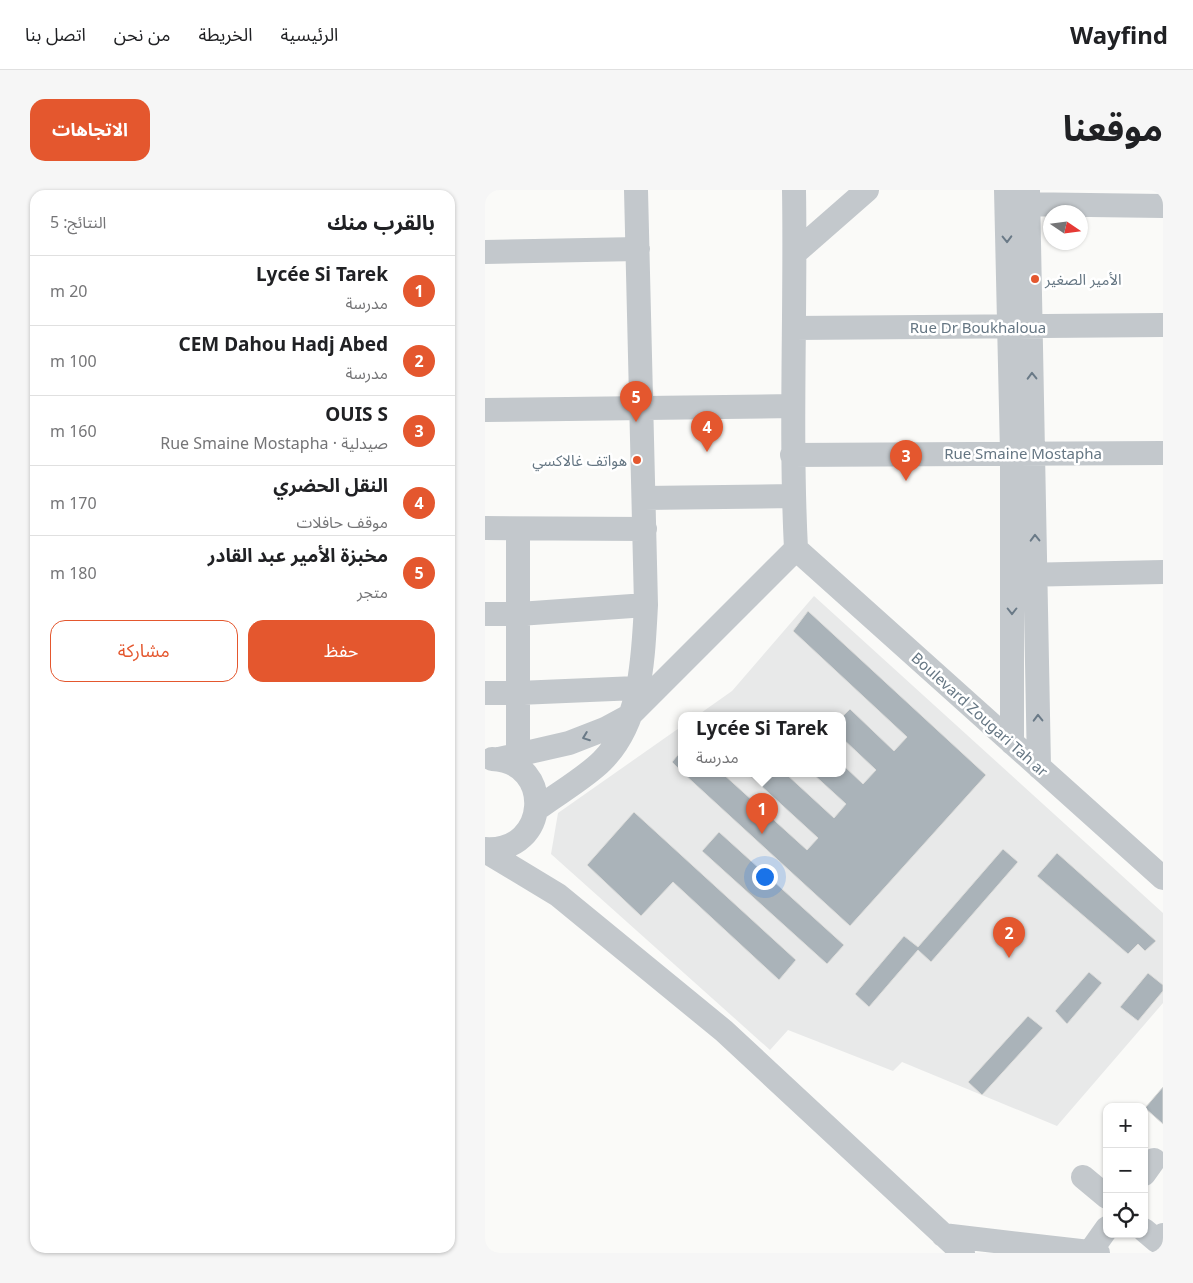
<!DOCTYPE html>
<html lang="ar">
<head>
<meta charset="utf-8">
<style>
  body { margin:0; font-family:"Noto Sans","Noto Sans Arabic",sans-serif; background:#f6f6f6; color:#202124; direction:rtl }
  .controls { position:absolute; right:15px; bottom:15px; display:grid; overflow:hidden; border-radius:10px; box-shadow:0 1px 4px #0004 }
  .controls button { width:45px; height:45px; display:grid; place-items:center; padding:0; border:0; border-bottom:1px solid #e0e0e0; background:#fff; color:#202124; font:25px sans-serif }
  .compass { position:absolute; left:558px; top:15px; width:45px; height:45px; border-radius:50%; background:#fff; box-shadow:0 1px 4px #0004; rotate:103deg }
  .you { position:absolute; left:279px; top:686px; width:18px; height:18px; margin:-12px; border:4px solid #fff; border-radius:50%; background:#1a73e8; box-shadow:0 0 0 8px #1a73e833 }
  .badge { display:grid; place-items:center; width:32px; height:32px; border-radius:50%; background:#e4572e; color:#fff; font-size:16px; font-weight:700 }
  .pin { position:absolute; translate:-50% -41px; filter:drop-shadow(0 1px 2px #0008) }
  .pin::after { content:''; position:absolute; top:26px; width:18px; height:15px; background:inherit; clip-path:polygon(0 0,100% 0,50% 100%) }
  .popup { position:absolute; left:193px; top:522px; width:168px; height:65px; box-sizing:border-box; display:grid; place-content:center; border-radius:10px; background:#fff; filter:drop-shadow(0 1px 4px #0005); font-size:16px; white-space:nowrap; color:#757577 }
  .popup b { font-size:19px; color:#202124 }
  .popup::after { content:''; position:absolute; left:50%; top:100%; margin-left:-10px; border:10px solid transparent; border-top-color:#fff }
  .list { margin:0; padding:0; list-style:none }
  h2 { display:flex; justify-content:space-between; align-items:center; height:65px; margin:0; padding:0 20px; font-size:21px }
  h2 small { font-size:16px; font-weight:400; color:#757577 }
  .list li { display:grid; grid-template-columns:32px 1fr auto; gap:15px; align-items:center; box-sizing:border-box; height:70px; padding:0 20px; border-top:1px solid #e0e0e0 }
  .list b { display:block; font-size:19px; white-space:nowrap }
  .list p { margin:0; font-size:16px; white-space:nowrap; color:#757577 }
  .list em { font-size:16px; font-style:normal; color:#757577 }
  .actions { display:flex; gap:10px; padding:15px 20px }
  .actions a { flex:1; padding:11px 0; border:1px solid #e4572e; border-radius:15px; text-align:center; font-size:18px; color:#e4572e }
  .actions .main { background:#e4572e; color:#fff }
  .icon { flex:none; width:28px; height:28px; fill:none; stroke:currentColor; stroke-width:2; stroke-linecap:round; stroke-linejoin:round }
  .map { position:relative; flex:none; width:678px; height:1063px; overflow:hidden; direction:ltr; border-radius:15px }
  header { display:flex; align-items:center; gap:30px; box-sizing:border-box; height:70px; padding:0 25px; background:#fff; border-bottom:1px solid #e0e0e0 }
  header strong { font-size:24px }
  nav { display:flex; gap:28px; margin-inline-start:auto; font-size:18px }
  .intro { display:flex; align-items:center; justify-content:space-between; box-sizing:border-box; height:120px; padding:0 30px }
  h1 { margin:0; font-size:35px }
  .button { padding:12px 22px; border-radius:15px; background:#e4572e; color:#fff; font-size:18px; font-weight:700 }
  main { display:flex; gap:30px; padding:0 30px }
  aside { flex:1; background:#fff; border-radius:15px; box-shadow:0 1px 4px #0004 }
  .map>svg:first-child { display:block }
  .built { fill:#e8e9e9 }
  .building { fill:#aab3b9; stroke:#dcdcda }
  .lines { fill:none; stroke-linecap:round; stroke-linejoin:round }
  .minor { stroke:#c3c8cc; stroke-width:24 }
  .oneway { stroke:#6a7a87 }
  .poi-dot { fill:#e4572e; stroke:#fff; stroke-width:2 }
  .labels { text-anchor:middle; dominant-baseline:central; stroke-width:5; stroke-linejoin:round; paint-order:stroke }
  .poi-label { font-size:15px; fill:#657683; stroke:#fff; text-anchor:start }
  .street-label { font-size:15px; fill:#657683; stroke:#fff }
</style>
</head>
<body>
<header>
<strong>Wayfind</strong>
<nav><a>الرئيسية</a><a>الخريطة</a><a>من نحن</a><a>اتصل بنا</a></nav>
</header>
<div class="intro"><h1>موقعنا</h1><a class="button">الاتجاهات</a></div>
<main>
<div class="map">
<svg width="678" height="1063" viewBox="0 0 678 1063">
  <rect width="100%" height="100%" fill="#fafaf8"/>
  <path class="built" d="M329 406 678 723V813L572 936 417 872 408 881 303 840 285 860 66 664 73 623 197 536V583H357V525H213L247 501Z"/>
  <path class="building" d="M323 421 501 585 365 736 198 583H237L322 660 333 648 262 583H300L349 628 361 614 327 583H357V574L378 594 391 580 357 548V527L365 519 409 561 422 547 308 441Z
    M197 560V582L187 572Z
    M149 622 311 770 294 790 188 692 156 726 102 675Z
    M234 642 359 755 342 774 217 661Z
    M518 659 533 672 446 772 433 760 384 817 370 804 419 746 433 757Z
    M572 663 671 751 660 761 653 754 643 764 552 686Z
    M604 782 617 793 582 834 570 821Z
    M663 783 678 795V801L653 831 635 817Z
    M543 826 558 838 497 905 483 892Z
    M678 897V934L660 918Z"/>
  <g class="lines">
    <path class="minor" d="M521 0 527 263V553
      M543 0 554 577
      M527 14 678 16
      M0 62 153 59
      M310 63 382 0
      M309 138 678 135
      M0 220 308 216
      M307 265 678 263
      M159 308 308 306
      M0 338 160 339
      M311 359 678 688
      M535 385 678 382
      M0 424H34L161 415
      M0 503H33L152 498
      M33 564V339
      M14 569 84 553 120 539 144 526 311 359C305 240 311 120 309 0
      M52 619C72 604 100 588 117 571 157 531 158 468 161 415L151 0
      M0 659C65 663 69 571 7 569
      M0 661 73 705 239 841 478 1063
      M659 984 669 970
      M598 987 622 1007
      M659 1040 672 1051 678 1045
      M458 1045 613 1063
      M605 1062 622 1038"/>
  </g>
  <defs><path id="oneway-chevron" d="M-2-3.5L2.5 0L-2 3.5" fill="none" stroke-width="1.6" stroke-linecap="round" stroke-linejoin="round" transform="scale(1.25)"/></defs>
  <g class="oneway">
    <use href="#oneway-chevron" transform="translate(522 49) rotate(89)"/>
    <use href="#oneway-chevron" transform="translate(547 186) rotate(-91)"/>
    <use href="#oneway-chevron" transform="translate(550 348) rotate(-91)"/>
    <use href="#oneway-chevron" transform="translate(527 421) rotate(90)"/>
    <use href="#oneway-chevron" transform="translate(553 528) rotate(-91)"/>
    <use href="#oneway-chevron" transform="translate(101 547) rotate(159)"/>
  </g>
  <g class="poi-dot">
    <circle cx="550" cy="89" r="5"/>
    <circle cx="152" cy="270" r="5"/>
  </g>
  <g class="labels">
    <g class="poi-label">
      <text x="560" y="89">الأمير الصغير</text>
      <text x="142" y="270" text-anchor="end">هواتف غالاكسي</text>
    </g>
    <g class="street-label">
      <text x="493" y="137">Rue Dr Boukhaloua</text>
      <text x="538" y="263">Rue Smaine Mostapha</text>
      <text transform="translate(495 524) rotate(42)">Boulevard Zougari Tah ar</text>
    </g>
  </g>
</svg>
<div class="controls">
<button>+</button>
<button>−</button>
<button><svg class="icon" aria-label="locate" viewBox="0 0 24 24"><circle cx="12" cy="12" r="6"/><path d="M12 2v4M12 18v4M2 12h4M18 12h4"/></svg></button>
</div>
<svg class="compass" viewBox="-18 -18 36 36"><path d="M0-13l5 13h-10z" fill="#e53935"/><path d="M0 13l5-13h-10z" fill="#757577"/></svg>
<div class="you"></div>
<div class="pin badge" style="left:277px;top:644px">1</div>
<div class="popup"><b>Lycée Si Tarek</b>مدرسة</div>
<div class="pin badge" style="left:524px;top:768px">2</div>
<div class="pin badge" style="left:421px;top:291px">3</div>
<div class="pin badge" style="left:222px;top:262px">4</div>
<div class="pin badge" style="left:151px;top:232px">5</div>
</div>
<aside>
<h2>بالقرب منك<small>النتائج: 5</small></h2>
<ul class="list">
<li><span class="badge">1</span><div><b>Lycée Si Tarek</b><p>مدرسة</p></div><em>20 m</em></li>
<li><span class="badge">2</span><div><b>CEM Dahou Hadj Abed</b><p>مدرسة</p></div><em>100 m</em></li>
<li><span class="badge">3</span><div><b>OUIS S</b><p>صيدلية · Rue Smaine Mostapha</p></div><em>160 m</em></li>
<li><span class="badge">4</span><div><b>النقل الحضري</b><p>موقف حافلات</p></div><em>170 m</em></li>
<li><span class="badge">5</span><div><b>مخبزة الأمير عبد القادر</b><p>متجر</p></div><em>180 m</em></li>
</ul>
<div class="actions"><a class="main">حفظ</a><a>مشاركة</a></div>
</aside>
</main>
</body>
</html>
